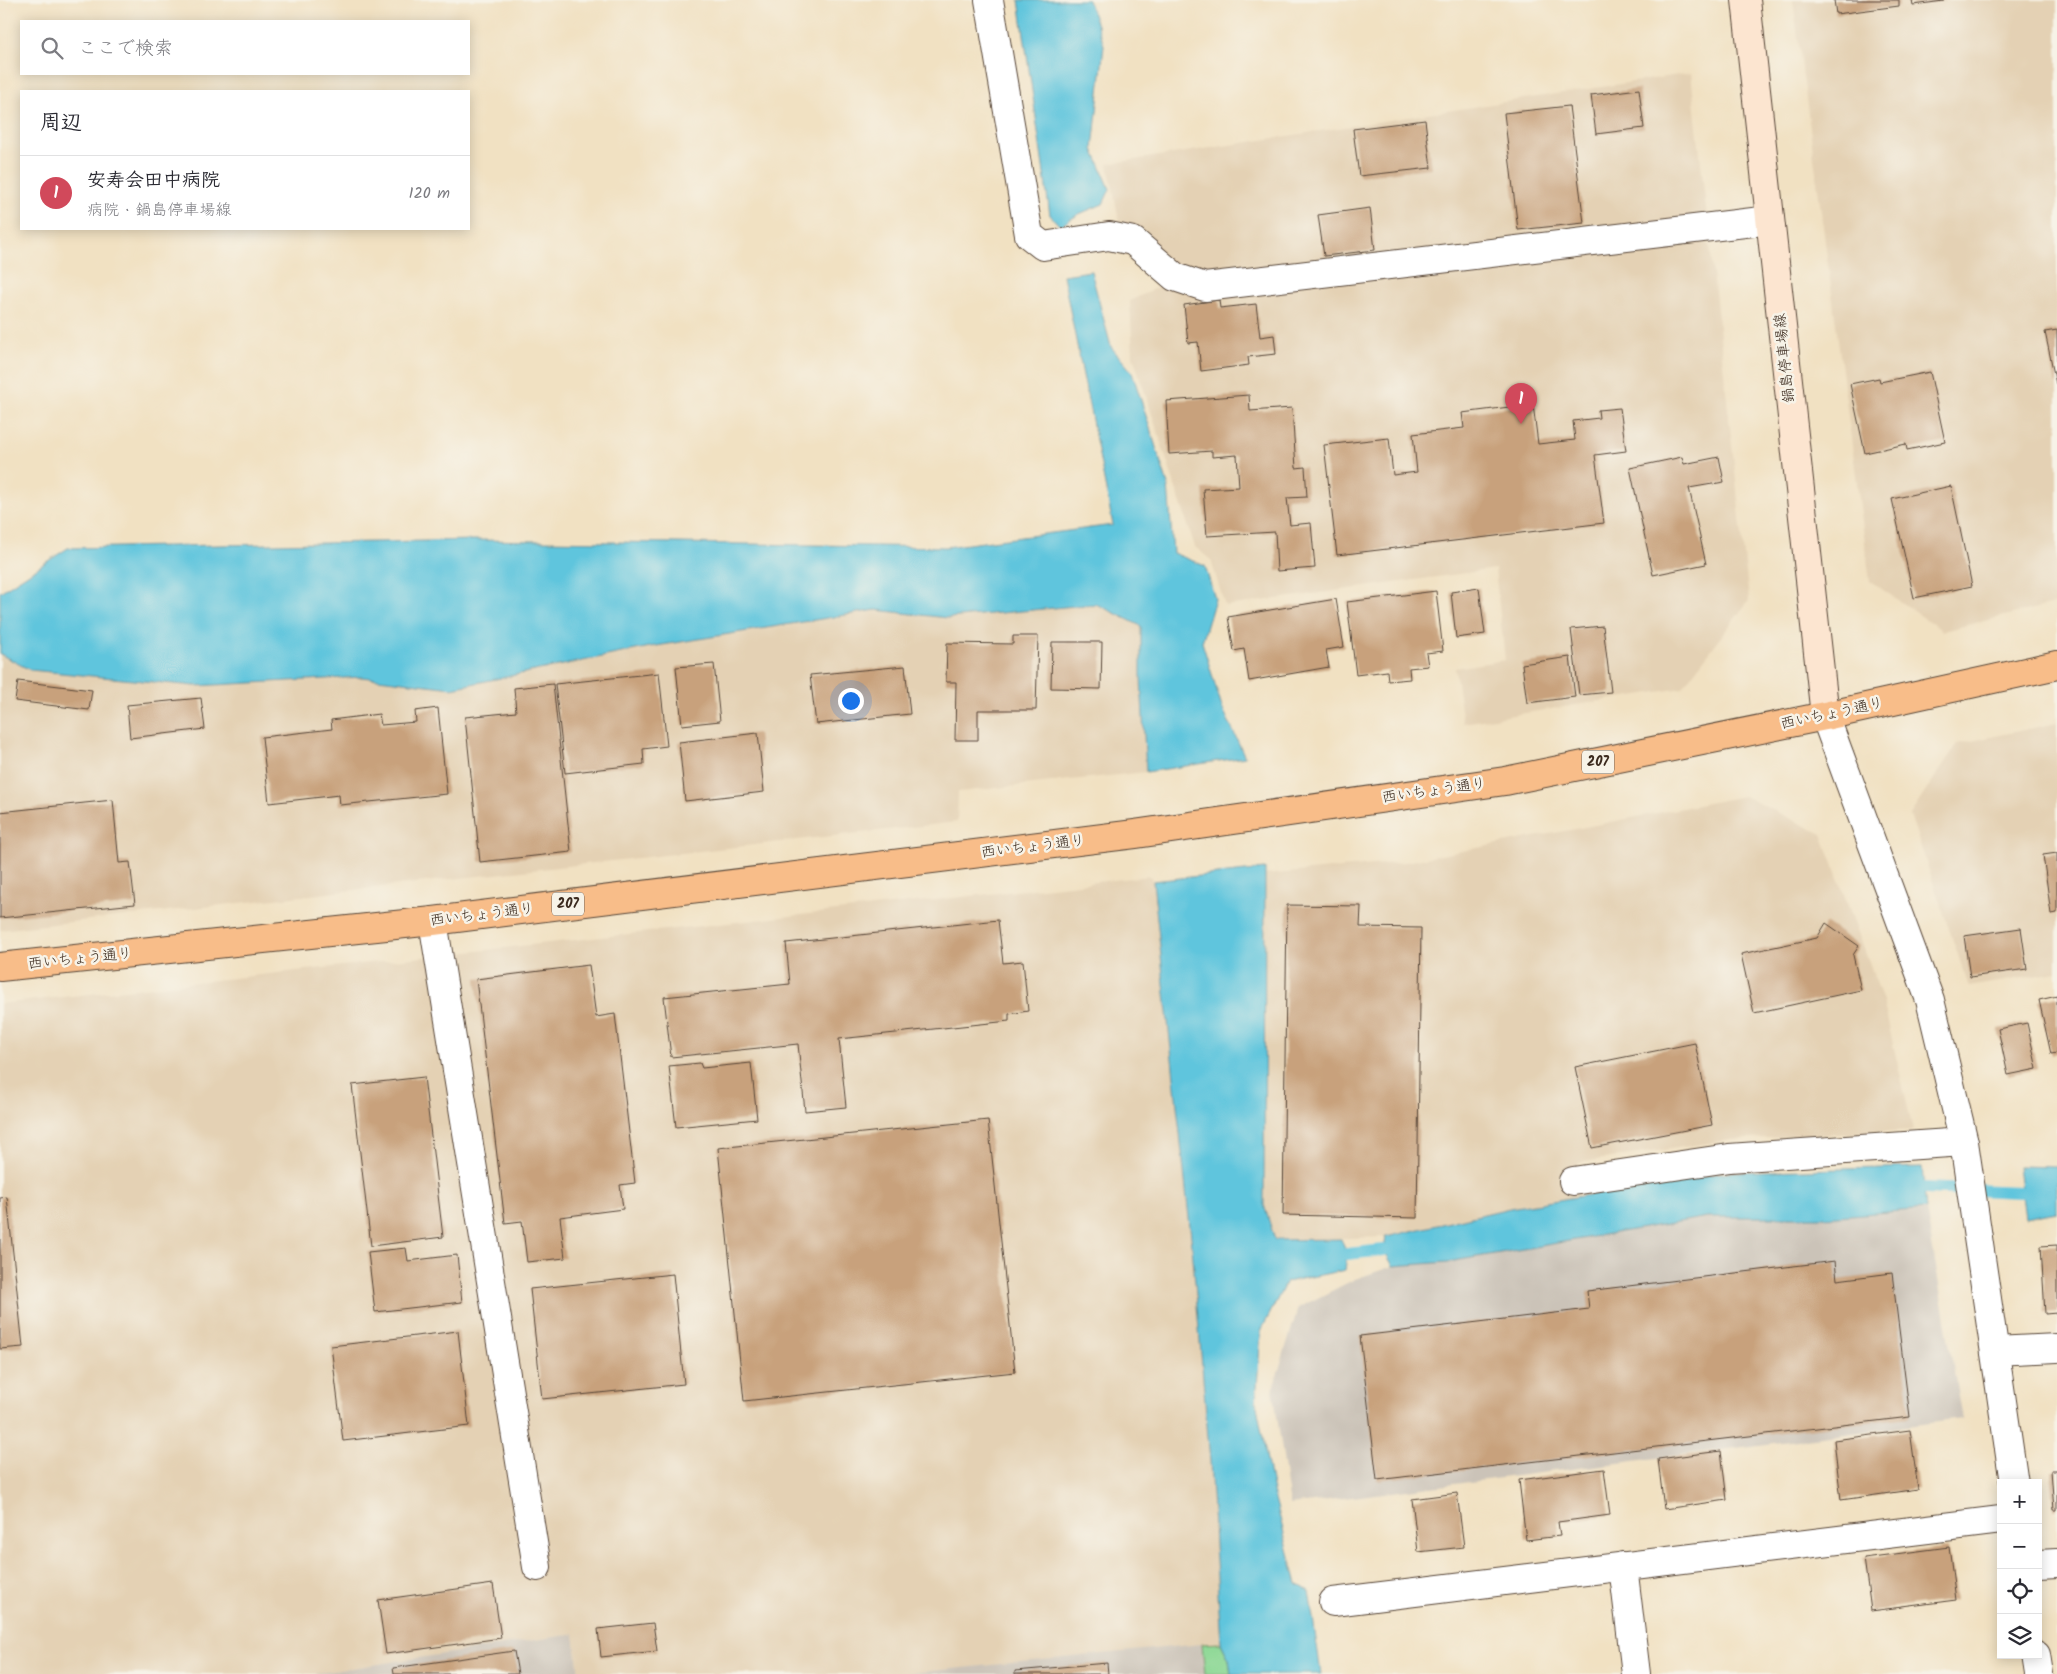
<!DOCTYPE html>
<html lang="ja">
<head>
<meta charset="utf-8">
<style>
  body { margin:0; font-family:Kalam,"Klee One",sans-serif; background:#f2f2f3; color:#2b2b33 }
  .controls { position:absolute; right:15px; bottom:15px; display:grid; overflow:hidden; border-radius:0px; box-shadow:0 2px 12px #0003 }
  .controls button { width:45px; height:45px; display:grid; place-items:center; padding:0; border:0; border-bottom:1px solid #e1e1e2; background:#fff; color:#2b2b33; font:25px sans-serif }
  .you { position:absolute; left:850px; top:700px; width:18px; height:18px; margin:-12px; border:4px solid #fff; border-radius:50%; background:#1a73e8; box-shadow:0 0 0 8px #1a73e833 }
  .badge { display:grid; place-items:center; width:32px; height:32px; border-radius:50%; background:#d1495b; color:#fff; font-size:16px; font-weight:700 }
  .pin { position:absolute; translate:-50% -41px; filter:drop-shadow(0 1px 2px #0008) }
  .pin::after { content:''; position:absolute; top:26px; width:18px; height:15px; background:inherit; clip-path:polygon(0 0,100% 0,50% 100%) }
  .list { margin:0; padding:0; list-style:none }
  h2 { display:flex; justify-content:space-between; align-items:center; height:65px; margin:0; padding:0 20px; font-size:21px }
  h2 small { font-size:16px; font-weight:400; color:#7c7c81 }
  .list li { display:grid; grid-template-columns:32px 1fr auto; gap:15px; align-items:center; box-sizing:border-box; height:75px; padding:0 20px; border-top:1px solid #e1e1e2 }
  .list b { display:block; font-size:19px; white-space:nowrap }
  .list p { margin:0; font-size:16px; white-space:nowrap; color:#7c7c81 }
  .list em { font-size:16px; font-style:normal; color:#7c7c81 }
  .icon { flex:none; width:28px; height:28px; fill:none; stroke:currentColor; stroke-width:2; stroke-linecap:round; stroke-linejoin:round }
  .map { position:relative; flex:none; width:2057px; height:1674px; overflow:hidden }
  .search { position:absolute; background:#fff; box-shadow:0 2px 12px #0003; left:20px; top:20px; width:450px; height:55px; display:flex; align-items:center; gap:12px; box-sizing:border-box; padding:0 18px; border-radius:0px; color:#7c7c81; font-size:19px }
  .panel { position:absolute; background:#fff; box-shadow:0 2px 12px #0003; left:20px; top:90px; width:450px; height:140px; border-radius:0px }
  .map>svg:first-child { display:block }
  .built { fill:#e4d1b4 }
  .industrial { fill:#cbc3b8 }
  .green { fill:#8dd895; stroke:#64815a }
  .water { fill:#5fc5dd; stroke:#4d787e }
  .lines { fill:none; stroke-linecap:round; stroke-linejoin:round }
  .stream { stroke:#5fc5dd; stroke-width:12 }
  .building { fill:#c8a17c }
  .minor-casing { stroke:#564537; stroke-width:30 }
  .tertiary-casing { stroke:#564537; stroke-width:30 }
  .secondary-casing { stroke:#564537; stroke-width:30 }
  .trunk-casing { stroke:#564537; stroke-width:30 }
  .minor { stroke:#fff; stroke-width:28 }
  .tertiary { stroke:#fff; stroke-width:28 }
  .secondary { stroke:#fce5d0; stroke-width:28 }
  .trunk { stroke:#f8bd89; stroke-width:28 }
  .labels { text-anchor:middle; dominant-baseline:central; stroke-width:5; stroke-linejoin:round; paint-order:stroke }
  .shield { fill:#f7f3e8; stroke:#73665b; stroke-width:1 }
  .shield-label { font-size:14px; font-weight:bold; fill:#3b2a1e }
  .street-label { font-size:15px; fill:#3b2a1e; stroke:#f7f3e8 }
</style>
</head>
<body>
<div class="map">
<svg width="2057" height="1674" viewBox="0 0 2057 1674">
  <rect width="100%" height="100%" fill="#f7f3e8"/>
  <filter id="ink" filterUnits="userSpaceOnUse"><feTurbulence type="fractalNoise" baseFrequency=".02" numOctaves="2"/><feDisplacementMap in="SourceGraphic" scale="10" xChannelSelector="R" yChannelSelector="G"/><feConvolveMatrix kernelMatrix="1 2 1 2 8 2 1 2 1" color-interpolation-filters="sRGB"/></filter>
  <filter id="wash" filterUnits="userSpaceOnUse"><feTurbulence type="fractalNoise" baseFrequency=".0096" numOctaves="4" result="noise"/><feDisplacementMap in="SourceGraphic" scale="20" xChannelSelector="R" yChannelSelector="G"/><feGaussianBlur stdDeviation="1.12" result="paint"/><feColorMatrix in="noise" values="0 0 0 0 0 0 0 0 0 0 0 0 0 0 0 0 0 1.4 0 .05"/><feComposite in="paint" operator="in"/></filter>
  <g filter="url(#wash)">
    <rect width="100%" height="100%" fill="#f1e1c2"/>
    <path class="built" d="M1793 0H2057V603L1943 631 1870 581Z
      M1691 73 1749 600 1682 688 1463 723 1455 668 1505 660 1495 569 1225 606 1211 560 1195 547 1133 356 1130 301 1185 273 1119 221 1108 164Z
      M883 592 1153 599 1146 772 958 792 957 822 0 930V638Z
      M2057 723V972L1969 987 1910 815 1957 744Z
      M1744 796 1822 834 1883 1001 1913 1130 1730 1140 1577 1163 1580 1196 1510 1208 1386 1237 1275 1240 1264 1205 1265 875 1406 862Z
      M1150 876 1153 881 1192 1246 1210 1461 1221 1643 901 1674H579L574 1634 313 1674H0V1004Z"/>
    <path class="industrial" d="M1926 1209 1962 1419 1290 1505 1273 1389 1298 1308 1355 1279 1393 1266 1448 1262 1707 1217H1824Z
      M574 1634 579 1674H313Z
      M1202 1644 1205 1674H901Z"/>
    <path class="green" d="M1221 1643 1229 1659 1231 1674H1205L1202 1644Z"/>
    <path class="water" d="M1019 0H1088L1104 45 1093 149 1110 189 1103 204 1079 214 1060 226 1050 215Z
      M1091 271 1111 347 1132 372 1168 485 1173 553 1205 566 1215 599 1202 642 1222 707 1245 757 1146 772 1141 679V626L1096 604 948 618 876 610 650 647 452 688 362 677 195 686 30 670 0 654V592L68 548 476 540 946 547 1113 525 1063 275Z
      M1265 869 1264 1205 1275 1240 1341 1239 1347 1254 1345 1270 1286 1282 1261 1331 1256 1401 1272 1487 1297 1584 1309 1591 1321 1674H1231L1229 1659 1221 1643 1210 1461 1192 1246 1153 881Z
      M2018 1166 2057 1167V1212L2025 1218Z
      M1922 1167 1926 1209 1824 1217H1707L1448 1262 1393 1266 1384 1250 1386 1237 1510 1208 1727 1172Z"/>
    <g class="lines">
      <path class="stream" d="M1924 1188 2021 1192
        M1347 1254 1384 1250"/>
    </g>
    <g id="blocks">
      <path class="building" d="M1834 0H1899V6L1836 14Z
        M1912 0H1944V1L1913 5Z
        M1639 89 1644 128 1596 134 1591 95Z
        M1569 106 1584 223 1518 230 1504 113Z
        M1425 120 1431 168 1359 176 1353 129Z
        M1370 208 1375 250 1324 256 1318 215Z
        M1219 300 1220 308 1256 304 1260 337 1274 335 1276 354 1248 357 1249 365 1201 371 1198 342 1188 343 1184 305Z
        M2057 330V383L2056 384 2045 332Z
        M1930 372 1945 442 1907 450 1906 444 1865 453 1850 384 1879 378 1880 382Z
        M1249 395 1250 411 1292 408 1296 468 1305 467 1307 497 1287 498 1290 525 1311 523 1315 568 1277 571 1275 532 1207 536 1203 489 1239 487 1237 455 1212 457V451L1169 454 1166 401Z
        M1533 404 1538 444 1575 440 1573 421 1599 418 1598 410 1620 408 1626 451 1595 455 1604 523 1337 555 1324 445 1389 438 1393 475 1417 472 1413 434 1464 428 1462 413Z
        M1682 457 1684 464 1719 457 1724 482 1689 488 1706 564 1653 575 1630 468Z
        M1951 486 1972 586 1914 598 1892 499Z
        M1479 588 1485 634 1456 638 1451 592Z
        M1436 591 1443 651 1426 653 1428 666 1409 668 1410 679 1388 681 1387 671 1356 675 1347 602Z
        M1336 599 1344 647 1326 650 1329 667 1249 681 1244 649 1234 651 1228 617Z
        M1603 626 1611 692 1579 695 1571 629Z
        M1013 636H1038L1036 710H978V740H955L956 682H946L947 643 1013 644Z
        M1052 642H1102L1101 689 1051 688Z
        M1570 657 1575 697 1527 703 1522 664Z
        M714 664 720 721 682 725 676 667Z
        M905 666 910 714 816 724 810 675Z
        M659 673 667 746 643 749 644 764 565 773 555 684Z
        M18 681 92 690 89 710 15 701Z
        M553 684 571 852 480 862 465 717 516 712 514 688Z
        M201 698 205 729 130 738 127 705Z
        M438 708 447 794 340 805 339 795 269 803 262 737 332 729 331 720 379 714 381 725 416 722 415 711Z
        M758 733 764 792 685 801 679 742Z
        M113 800 119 863 130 862 135 904 0 918V812Z
        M2057 853V913L2051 914 2043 855Z
        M1287 905 1361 906 1360 927 1421 928 1417 1218 1283 1215Z
        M998 920 1003 963 1023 961 1028 1011 1009 1014V1021L839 1039 846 1107 805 1111 798 1044 671 1057 664 997 790 984 786 943Z
        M1826 923 1859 946 1853 955 1861 990 1754 1013 1741 954 1817 938Z
        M2021 928 2027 969 1970 977 1964 936Z
        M589 965 596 1017 615 1014 635 1183 620 1185 623 1209 560 1217 565 1258 527 1262 522 1221 505 1223 476 979Z
        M2057 996V1053L2051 1054 2039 1000Z
        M2027 1023 2037 1069 2008 1075 1998 1029Z
        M1695 1043 1712 1125 1592 1148 1575 1067Z
        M700 1063 702 1068 751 1063 757 1119 676 1127 669 1066Z
        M424 1077 443 1237 371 1246 352 1085Z
        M988 1120 1015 1372 744 1401 718 1148Z
        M7 1197 23 1347 0 1349V1198Z
        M2057 1245V1313L2045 1314 2041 1246Z
        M406 1248 408 1261 457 1255 462 1302 375 1312 368 1252Z
        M1835 1261 1837 1280 1892 1273 1910 1417 1377 1480 1360 1336 1589 1309 1587 1291Z
        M673 1274 684 1384 542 1399 530 1289Z
        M458 1331 469 1426 343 1441 331 1346Z
        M1910 1430 1918 1489 1841 1500 1834 1440Z
        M1721 1451 1727 1500 1664 1509 1658 1459Z
        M1604 1469 1610 1515 1558 1522 1560 1536 1526 1540 1519 1480Z
        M2051 1470H2057V1510H2054Z
        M1457 1493 1464 1547 1418 1552 1412 1499Z
        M1949 1547 1956 1600 1871 1611 1864 1558Z
        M493 1584 501 1638 386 1654 378 1600Z
        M653 1623 657 1651 601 1657 598 1629Z
        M514 1651 518 1674H394L393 1668Z
        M1107 1663 1108 1674H1015V1671Z"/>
    </g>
  </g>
  <g filter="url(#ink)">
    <use href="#blocks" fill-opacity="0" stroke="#564537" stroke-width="1"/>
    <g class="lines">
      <g class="minor-casing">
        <path id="minor" d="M989 0 1029 235 1043 246 1109 236 1133 241 1175 277 1205 287 1770 220
          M433 921 537 1567
          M1573 1181 1729 1158 1964 1142
          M1995 1351 2057 1348
          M2038 1564 2057 1563
          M1623 1566 1636 1674
          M1333 1602 2001 1520"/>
      </g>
      <g class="tertiary-casing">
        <path id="tertiary" d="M1825 716 1930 1000 1964 1142 2014 1483
          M2036 1655 2039 1674"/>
      </g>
      <g class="secondary-casing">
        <path id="secondary" d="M1746 0 1825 716"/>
      </g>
      <g class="trunk-casing">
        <path id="trunk" d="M0 967 433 921 1135 834 1505 781 1825 716 2057 665"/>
      </g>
      <use href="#minor" class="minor"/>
      <use href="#tertiary" class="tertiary"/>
      <use href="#secondary" class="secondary"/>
      <use href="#trunk" class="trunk"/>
    </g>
  </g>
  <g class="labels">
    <g class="shield">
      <rect x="1582" y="750.5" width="32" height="23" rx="4"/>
      <rect x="552" y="892.5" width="32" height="23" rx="4"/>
    </g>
    <g class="shield-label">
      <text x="1598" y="762">207</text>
      <text x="568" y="904">207</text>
    </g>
    <g class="street-label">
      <text transform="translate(1785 358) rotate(-96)">鍋島停車場線</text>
      <text transform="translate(1832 714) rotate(-12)">西いちょう通り</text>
      <text transform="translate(1434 791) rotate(-8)">西いちょう通り</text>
      <text transform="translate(1033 847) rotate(-7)">西いちょう通り</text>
      <text transform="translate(482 915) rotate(-7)">西いちょう通り</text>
      <text transform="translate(80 959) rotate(-6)">西いちょう通り</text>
    </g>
  </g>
</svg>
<div class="controls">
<button>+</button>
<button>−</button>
<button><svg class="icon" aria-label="locate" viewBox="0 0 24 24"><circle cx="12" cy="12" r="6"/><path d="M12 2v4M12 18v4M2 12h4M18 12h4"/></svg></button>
<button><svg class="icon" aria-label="layers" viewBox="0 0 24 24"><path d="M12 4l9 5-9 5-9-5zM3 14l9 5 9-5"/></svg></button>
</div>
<div class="you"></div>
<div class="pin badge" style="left:1521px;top:424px">1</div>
<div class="search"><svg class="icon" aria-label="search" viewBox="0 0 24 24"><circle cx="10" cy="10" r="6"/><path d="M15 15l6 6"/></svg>ここで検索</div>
<section class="panel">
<h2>周辺<small></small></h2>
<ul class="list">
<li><span class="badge">1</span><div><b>安寿会田中病院</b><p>病院 · 鍋島停車場線</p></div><em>120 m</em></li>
</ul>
</section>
</div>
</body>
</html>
